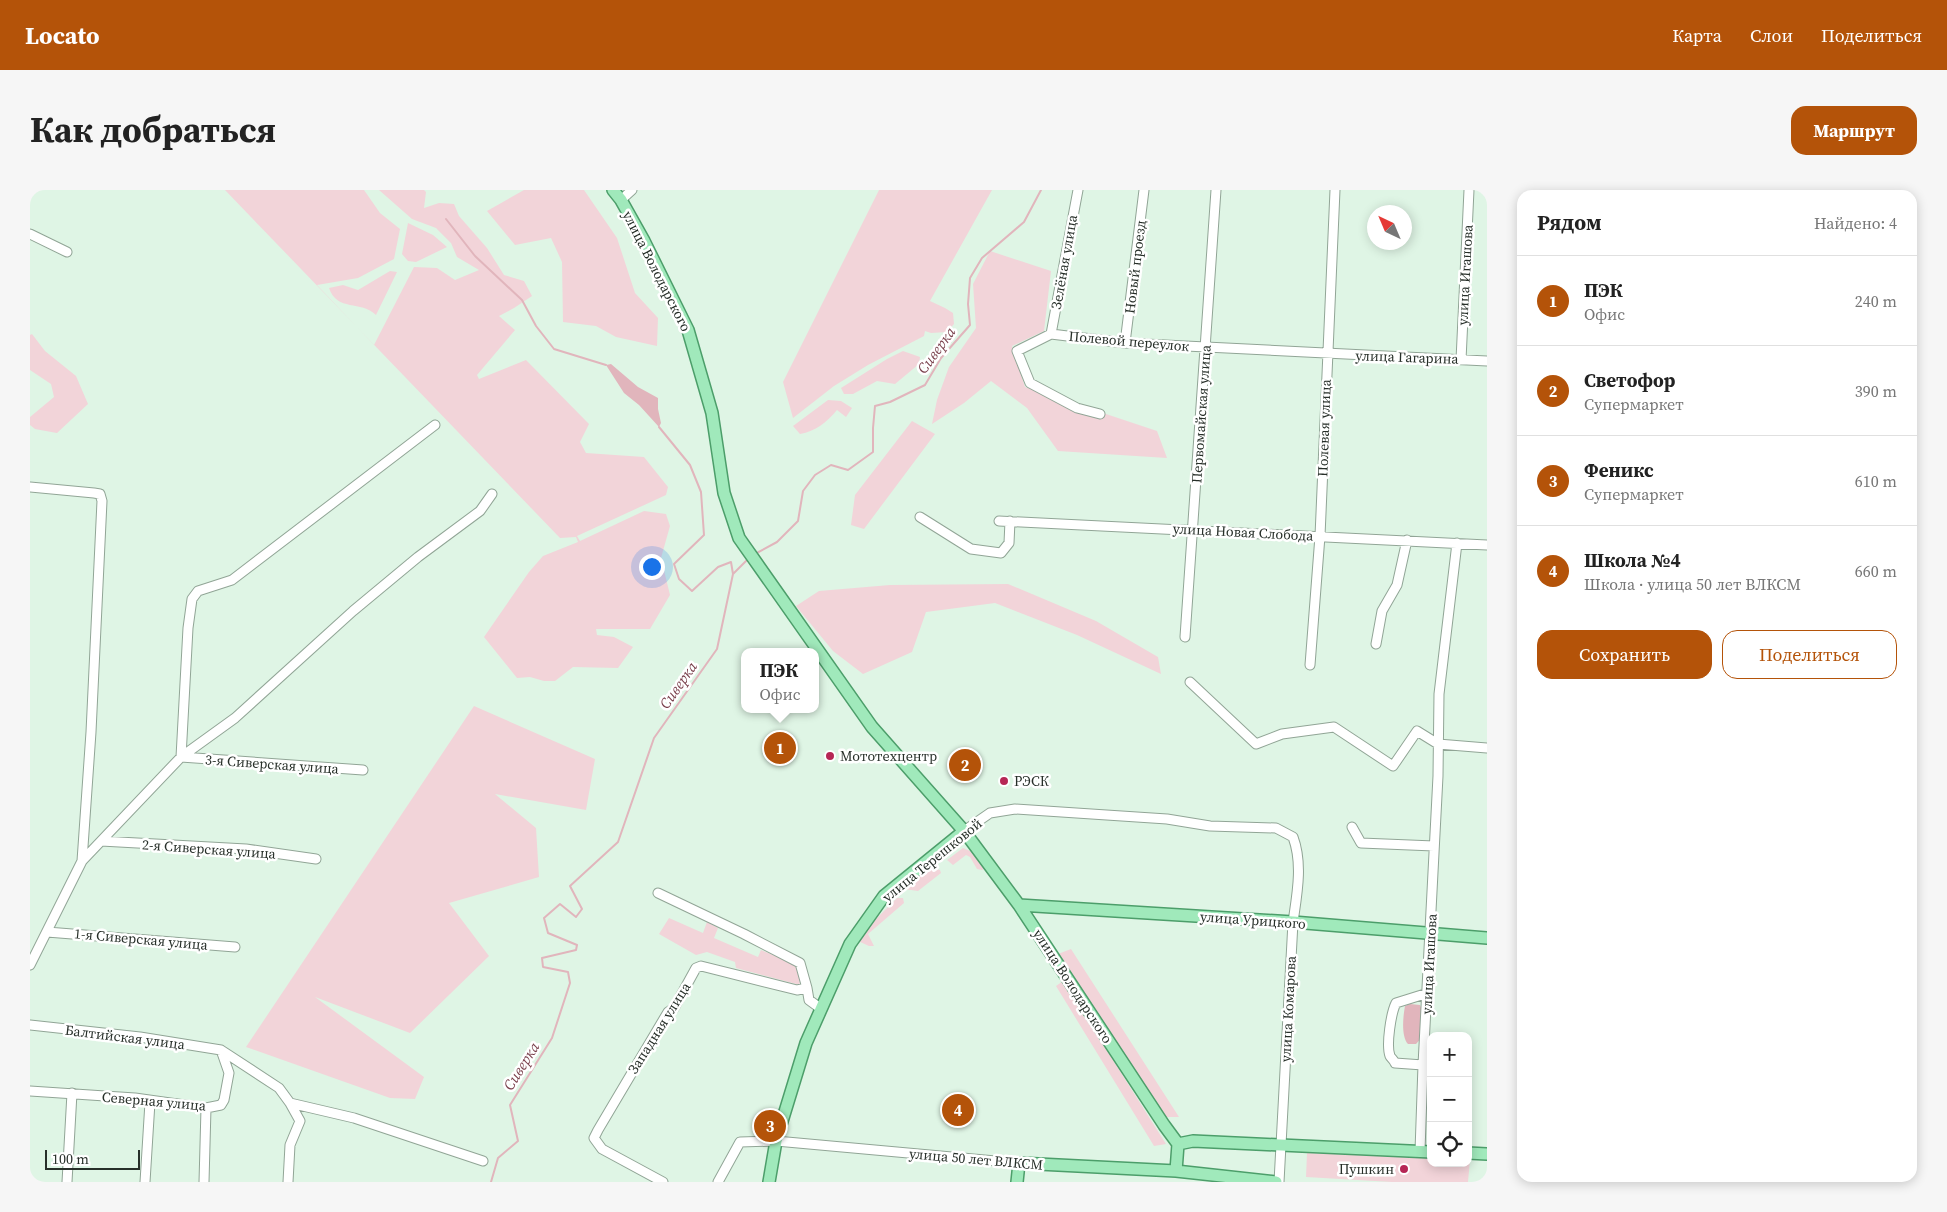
<!DOCTYPE html>
<html lang="ru">
<head>
<meta charset="utf-8">
<style>
  body { margin:0; font-family:"Source Serif 4",serif; background:#f6f6f6; color:#222 }
  .controls { position:absolute; right:15px; bottom:15px; display:grid; overflow:hidden; border-radius:10px; box-shadow:0 2px 12px #0003 }
  .controls button { width:45px; height:45px; display:grid; place-items:center; padding:0; border:0; border-bottom:1px solid #e0e0e0; background:#fff; color:#222; font:25px sans-serif }
  .compass { position:absolute; left:1337px; top:15px; width:45px; height:45px; border-radius:50%; background:#fff; box-shadow:0 2px 12px #0003; rotate:316deg }
  .scale { position:absolute; left:15px; bottom:12px; width:95px; box-sizing:border-box; padding-left:5px; border:2px solid #272f29; border-top:0; font-size:14px; line-height:18px; white-space:nowrap; color:#272f29; -webkit-text-stroke:4px #fff; paint-order:stroke }
  .you { position:absolute; left:621px; top:376px; width:18px; height:18px; margin:-12px; border:4px solid #fff; border-radius:50%; background:#1a73e8; box-shadow:0 0 0 8px #1a73e833 }
  .badge { display:grid; place-items:center; width:32px; height:32px; border-radius:50%; background:#b45309; color:#fff; font-size:16px; font-weight:700 }
  .pin { position:absolute; translate:-50% -50%; border:2px solid #fff; box-shadow:0 1px 5px #0006 }
  .popup { position:absolute; left:711px; top:458px; width:78px; height:65px; box-sizing:border-box; display:grid; place-content:center; border-radius:10px; background:#fff; filter:drop-shadow(0 1px 4px #0005); font-size:16px; white-space:nowrap; color:#767676 }
  .popup b { font-size:19px; color:#222 }
  .popup::after { content:''; position:absolute; left:50%; top:100%; margin-left:-10px; border:10px solid transparent; border-top-color:#fff }
  .list { margin:0; padding:0; list-style:none }
  h2 { display:flex; justify-content:space-between; align-items:center; height:65px; margin:0; padding:0 20px; font-size:21px }
  h2 small { font-size:16px; font-weight:400; color:#767676 }
  .list li { display:grid; grid-template-columns:32px 1fr auto; gap:15px; align-items:center; box-sizing:border-box; height:90px; padding:0 20px; border-top:1px solid #e0e0e0 }
  .list b { display:block; font-size:19px; white-space:nowrap }
  .list p { margin:0; font-size:16px; white-space:nowrap; color:#767676 }
  .list em { font-size:16px; font-style:normal; color:#767676 }
  .actions { display:flex; gap:10px; padding:15px 20px }
  .actions a { flex:1; padding:11px 0; border:1px solid #b45309; border-radius:15px; text-align:center; font-size:18px; color:#b45309 }
  .actions .main { background:#b45309; color:#fff }
  .icon { flex:none; width:28px; height:28px; fill:none; stroke:currentColor; stroke-width:2; stroke-linecap:round; stroke-linejoin:round }
  .map { position:relative; flex:none; width:1457px; height:992px; overflow:hidden; border-radius:15px }
  header { display:flex; align-items:center; gap:30px; box-sizing:border-box; height:70px; padding:0 25px; background:#b45309; color:#fff }
  header strong { font-size:24px }
  nav { display:flex; gap:28px; margin-inline-start:auto; font-size:18px }
  .intro { display:flex; align-items:center; justify-content:space-between; box-sizing:border-box; height:120px; padding:0 30px }
  h1 { margin:0; font-size:35px }
  .button { padding:12px 22px; border-radius:15px; background:#b45309; color:#fff; font-size:18px; font-weight:700 }
  main { display:flex; gap:30px; padding:0 30px }
  aside { flex:1; background:#fff; border-radius:15px; box-shadow:0 2px 12px #0003 }
  .map>svg:first-child { display:block }
  .green { fill:#f2d4d9 }
  .water { fill:#e1b5bc }
  .lines { fill:none; stroke-linecap:round; stroke-linejoin:round }
  .stream { stroke:#e1b5bc; stroke-width:2 }
  .minor-casing { stroke:#91a596; stroke-width:11 }
  .major-casing { stroke:#4c9e6a; stroke-width:14 }
  .minor { stroke:#fff; stroke-width:9 }
  .major { stroke:#a0e9bb; stroke-width:11 }
  .poi-dot { fill:#b62655; stroke:#fff; stroke-width:2 }
  .labels { text-anchor:middle; dominant-baseline:central; stroke-width:5; stroke-linejoin:round; paint-order:stroke }
  .street-label { font-size:14px; fill:#272f29; stroke:#fff }
  .poi-label { font-size:14px; fill:#272f29; stroke:#fff; text-anchor:start }
  .water-label { font-size:15px; font-style:italic; fill:#793f4b; stroke:#fff }
</style>
</head>
<body>
<header>
<strong>Locato</strong>
<nav><a>Карта</a><a>Слои</a><a>Поделиться</a></nav>
</header>
<div class="intro"><h1>Как добраться</h1><a class="button">Маршрут</a></div>
<main>
<div class="map">
<svg width="1457" height="992" viewBox="0 0 1457 992">
  <rect width="100%" height="100%" fill="#dff5e5"/>
  <path class="green" d="M195 0H334L350 23 370 39 364 69 328 88 287 95 344 155 384 77 407 78 425 90 449 80 427 67 421 53 406 38 382 29 349 0H394L396 2 394 18 409 13 424 14 429 26 457 58 474 85 494 91 502 106 484 118 469 126 485 140 447 185 449 189 496 170 559 234 550 252 556 263 614 267 638 297 636 305 547 346 550 351 614 321 636 324 640 336 631 368 640 405 620 439H566L567 445 584 447 603 457 588 478 543 477 525 491H514L500 487 487 488 454 447 499 382 513 366 548 352 546 347 530 348Z
    M494 0H554L587 48 605 103 628 128 627 156 586 147 566 136 533 132 532 72 521 48 485 55 457 21Z
    M849 0H962L900 111 915 118 923 123 924 134 917 142 901 143 895 141 894 146 838 175 804 196 763 228 753 192Z
    M378 33 403 45 417 57 386 72 378 71 372 64Z
    M960 61 1021 81 1014 141 982 156 995 197 1127 241 1137 268 1028 261 997 218 961 191 934 213 902 234 907 210 919 177 946 138 943 94Z
    M360 81 367 82 346 125C331 110 307 122 299 98L313 95 328 100Z
    M2 144 15 161 46 186 58 214 27 243 5 239 0 235V227L24 207 21 194 0 180V145Z
    M873 161 890 167 889 174 865 194 847 191 823 204H814L811 198 857 169Z
    M798 210 811 211 822 218 816 227 807 220C796 233 786 241 770 244L763 236Z
    M882 231 905 244 834 339 821 335 825 305Z
    M978 394 1066 431 1128 467 1131 484 1047 445 965 413 896 422 882 462 833 484 803 461 766 416 789 401 860 395Z
    M444 516 565 569 556 620 465 604 506 638 509 687 419 713 459 766 380 843 285 807 394 887 385 909 360 908 216 857Z
    M933 658 940 661 954 679 952 680 947 679 940 667 936 665 923 675 917 670Z
    M898 677 910 680 911 683 888 701 874 699 873 697Z
    M867 708H873L874 713 838 744 844 756H839L828 751 837 738Z
    M639 728 673 743 677 732 688 738 684 748 728 767 731 760 768 775 770 795 706 778 705 772 677 762 666 765 629 744Z
    M1041 759 1149 927H1134L1028 764Z
    M1033 791 1136 954 1124 956 1026 796Z
    M1277 963 1401 968V973H1438V970H1440L1438 992H1362L1276 987Z"/>
  <path class="water" d="M581 174 608 197 628 208V219L631 233 629 237 609 215 594 203 576 175Z
    M1380 814 1390 815 1392 820 1393 846 1386 854H1378C1371 846 1373 827 1375 816Z"/>
  <g class="lines">
    <path class="stream" d="M416 29 445 66 492 110 506 136 524 159 576 175
      M629 237 660 275 671 302 674 345 644 374 649 389 662 401 688 377 701 372 703 384
      M725 364 747 352 768 331 773 301 785 285 801 275 818 280 843 262V238L845 216 860 212 895 195 911 168 940 135 938 114 940 88 952 68 994 32 1011 0
      M461 992 468 968 488 951 480 915 522 848 540 793 538 782 513 777 512 768 546 760 547 755 518 743 514 728 530 714 546 727 552 719 540 696 588 652 624 548 687 459 703 384 719 368"/>
    <g class="minor-casing">
      <path id="minor" d="M591 10 602 0
        M0 44 37 62
        M1021 144 1095 153 1457 171
        M1021 144 987 161 1000 193 1047 218 1070 224
        M1021 144 1048 0
        M1095 153 1114 0
        M1431 170 1439 0
        M0 297 64 303 70 304 72 311 61 542 52 671
        M890 327 941 359 971 363 979 353 980 331
        M969 331 1457 355
        M1155 447 1186 0
        M1346 454 1352 421 1367 395 1377 350
        M1280 475 1290 346 1305 0
        M1160 492 1226 554 1252 544 1304 537 1363 576 1387 541 1408 554 1457 558
        M151 567 158 438 162 409 168 401 202 390 405 235
        M151 567 333 580
        M1322 637 1331 653 1404 656
        M934 641 960 623 985 619 1137 629 1180 636 1246 638 1263 647C1273 674 1267 704 1263 732L1249 992
        M71 651 216 659 286 669
        M628 703 714 744 770 773 777 798
        M17 742 205 757
        M0 775 52 671 151 567 205 528 323 421 388 367 450 321 462 304
        M0 835 110 847 191 860 249 898 260 913 324 928 453 971
        M1393 875 1365 873C1364 870 1361 868 1360 866 1356 855 1361 823 1366 813L1398 803
        M0 901 105 908 176 918 191 915 194 910 199 883 191 860
        M1390 961 1393 875 1408 586 1409 504 1427 353
        M37 992 42 903
        M115 992 120 912
        M174 992 176 918
        M258 992 260 955 270 931 260 913
        M633 992 572 959 564 948 568 940 638 822 644 818 666 778 671 776 767 800 777 798 779 810 790 818
        M688 992 710 952 746 951 989 973"/>
    </g>
    <g class="major-casing">
      <path id="major" d="M583 0 591 10 614 51 658 140 682 223 694 303 709 348 842 537 934 641 989 715 1134 935 1148 954
        M989 715 1263 732 1457 748
        M1148 954 1163 951 1401 962
        M1438 963 1457 964
        M1146 981 1148 954
        M739 992 746 951 776 853 820 754 854 706 934 641
        M987 992 989 973 1146 981 1246 992"/>
    </g>
    <use href="#minor" class="minor"/>
    <use href="#major" class="major"/>
  </g>
  <g class="poi-dot">
    <circle cx="800" cy="566" r="5"/>
    <circle cx="974" cy="591" r="5"/>
    <circle cx="1374" cy="979" r="5"/>
  </g>
  <g class="labels">
    <g class="street-label">
      <text transform="translate(1034 72) rotate(-80)">Зелёная улица</text>
      <text transform="translate(1105 77) rotate(-83)">Новый проезд</text>
      <text transform="translate(627 81) rotate(63)">улица Володарского</text>
      <text transform="translate(1435 85) rotate(-87)">улица Игашова</text>
      <text transform="translate(1099 151) rotate(5)">Полевой переулок</text>
      <text transform="translate(1377 167) rotate(2)">улица Гагарина</text>
      <text transform="translate(1171 224) rotate(-86)">Первомайская улица</text>
      <text transform="translate(1294 238) rotate(-88)">Полевая улица</text>
      <text transform="translate(1213 342) rotate(3)">улица Новая Слобода</text>
      <text transform="translate(242 574) rotate(4)">3-я Сиверская улица</text>
      <text transform="translate(179 659) rotate(4)">2-я Сиверская улица</text>
      <text transform="translate(902 670) rotate(-39)">улица Терешковой</text>
      <text transform="translate(1223 730) rotate(4)">улица Урицкого</text>
      <text transform="translate(111 749) rotate(5)">1-я Сиверская улица</text>
      <text transform="translate(1399 774) rotate(-87)">улица Игашова</text>
      <text transform="translate(1043 796) rotate(57)">улица Володарского</text>
      <text transform="translate(1258 819) rotate(-87)">улица Комарова</text>
      <text transform="translate(629 838) rotate(-58)">Западная улица</text>
      <text transform="translate(95 847) rotate(7)">Балтийская улица</text>
      <text transform="translate(124 911) rotate(5)">Северная улица</text>
      <text transform="translate(946 969) rotate(5)">улица 50 лет ВЛКСМ</text>
    </g>
    <g class="poi-label">
      <text x="810" y="566">Мототехцентр</text>
      <text x="984" y="591">РЭСК</text>
      <text x="1364" y="979" text-anchor="end">Пушкин</text>
    </g>
    <g class="water-label">
      <text transform="translate(906 160) rotate(-54)">Сиверка</text>
      <text transform="translate(648 495) rotate(-55)">Сиверка</text>
      <text transform="translate(491 876) rotate(-58)">Сиверка</text>
    </g>
  </g>
</svg>
<div class="controls">
<button>+</button>
<button>−</button>
<button><svg class="icon" aria-label="locate" viewBox="0 0 24 24"><circle cx="12" cy="12" r="6"/><path d="M12 2v4M12 18v4M2 12h4M18 12h4"/></svg></button>
</div>
<svg class="compass" viewBox="-18 -18 36 36"><path d="M0-13l5 13h-10z" fill="#e53935"/><path d="M0 13l5-13h-10z" fill="#767676"/></svg>
<div class="scale">100 m</div>
<div class="you"></div>
<div class="pin badge" style="left:750px;top:558px">1</div>
<div class="popup"><b>ПЭК</b>Офис</div>
<div class="pin badge" style="left:935px;top:575px">2</div>
<div class="pin badge" style="left:740px;top:936px">3</div>
<div class="pin badge" style="left:928px;top:920px">4</div>
</div>
<aside>
<h2>Рядом<small>Найдено: 4</small></h2>
<ul class="list">
<li><span class="badge">1</span><div><b>ПЭК</b><p>Офис</p></div><em>240 m</em></li>
<li><span class="badge">2</span><div><b>Светофор</b><p>Супермаркет</p></div><em>390 m</em></li>
<li><span class="badge">3</span><div><b>Феникс</b><p>Супермаркет</p></div><em>610 m</em></li>
<li><span class="badge">4</span><div><b>Школа №4</b><p>Школа · улица 50 лет ВЛКСМ</p></div><em>660 m</em></li>
</ul>
<div class="actions"><a class="main">Сохранить</a><a>Поделиться</a></div>
</aside>
</main>
</body>
</html>
